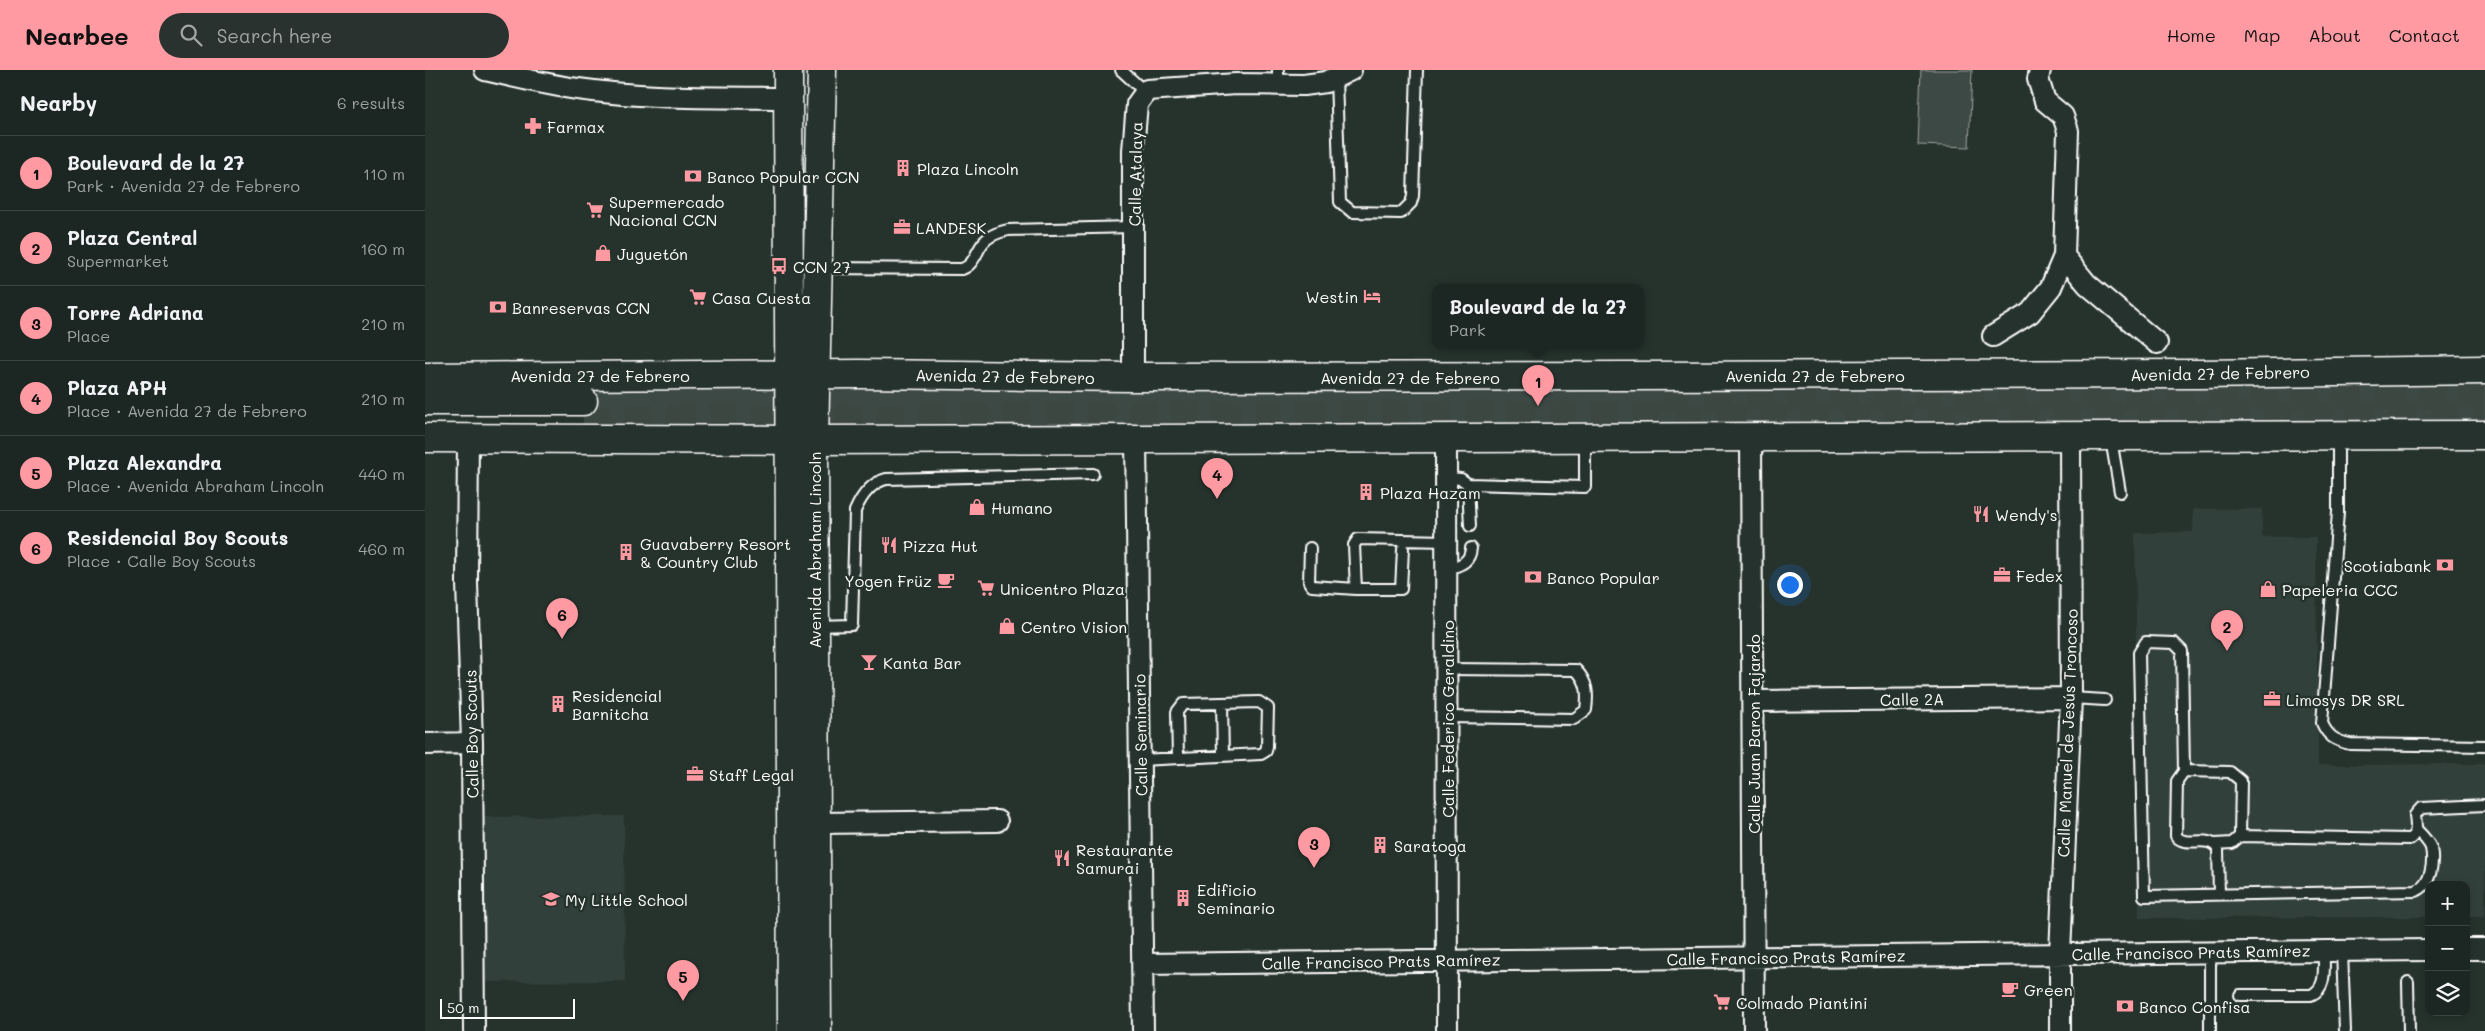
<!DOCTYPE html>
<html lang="en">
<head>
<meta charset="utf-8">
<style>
  body { margin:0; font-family:Mali,sans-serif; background:#29322f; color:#f1f3f6 }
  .controls { position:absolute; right:15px; bottom:15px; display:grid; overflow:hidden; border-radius:10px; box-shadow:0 2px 8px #0003 }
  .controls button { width:45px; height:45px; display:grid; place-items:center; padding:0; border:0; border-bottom:1px solid #3a4340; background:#1c2622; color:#f1f3f6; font:25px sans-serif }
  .scale { position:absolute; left:15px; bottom:12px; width:135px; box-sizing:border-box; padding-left:5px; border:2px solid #fff; border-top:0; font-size:14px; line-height:18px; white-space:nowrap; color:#fff; -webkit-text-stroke:4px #26332d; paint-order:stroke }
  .you { position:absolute; left:1364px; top:514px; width:18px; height:18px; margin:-12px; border:4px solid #fff; border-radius:50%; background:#1a73e8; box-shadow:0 0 0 8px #1a73e833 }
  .badge { display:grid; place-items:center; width:32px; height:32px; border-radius:50%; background:#ff9aa2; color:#111; font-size:16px; font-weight:700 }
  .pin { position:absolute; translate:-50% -41px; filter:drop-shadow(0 1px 2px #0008) }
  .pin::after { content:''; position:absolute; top:26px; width:18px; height:15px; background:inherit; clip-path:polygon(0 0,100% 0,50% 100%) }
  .popup { position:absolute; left:1007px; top:214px; width:212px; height:65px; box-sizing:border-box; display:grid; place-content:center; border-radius:10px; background:#1c2622; filter:drop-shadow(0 1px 4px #0005); font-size:16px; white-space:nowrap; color:#a0a5a5 }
  .popup b { font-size:19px; color:#f1f3f6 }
  .popup::after { content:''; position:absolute; left:50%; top:100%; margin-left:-10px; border:10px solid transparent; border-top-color:#1c2622 }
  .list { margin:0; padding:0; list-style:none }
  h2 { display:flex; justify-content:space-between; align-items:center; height:65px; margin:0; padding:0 20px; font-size:21px }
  h2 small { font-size:16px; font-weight:400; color:#a0a5a5 }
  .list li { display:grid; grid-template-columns:32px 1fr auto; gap:15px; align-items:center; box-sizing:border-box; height:75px; padding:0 20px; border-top:1px solid #3a4340 }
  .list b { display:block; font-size:19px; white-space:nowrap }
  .list p { margin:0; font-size:16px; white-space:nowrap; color:#a0a5a5 }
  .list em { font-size:16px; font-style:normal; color:#a0a5a5 }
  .icon { flex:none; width:28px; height:28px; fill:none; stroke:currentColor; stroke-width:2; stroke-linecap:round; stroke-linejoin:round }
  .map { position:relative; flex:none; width:2060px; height:961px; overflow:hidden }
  header { display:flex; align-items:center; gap:30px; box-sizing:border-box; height:70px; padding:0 25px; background:#ff9aa2; color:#111 }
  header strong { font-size:24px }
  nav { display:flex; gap:28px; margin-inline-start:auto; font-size:18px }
  .search { width:350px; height:45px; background:#29322f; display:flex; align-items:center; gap:12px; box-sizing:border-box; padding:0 18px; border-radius:28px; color:#a0a5a5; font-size:19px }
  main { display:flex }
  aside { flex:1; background:#1c2622 }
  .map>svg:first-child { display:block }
  .built { fill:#333f3a }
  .green { fill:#3e4944; stroke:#9ea4a2 }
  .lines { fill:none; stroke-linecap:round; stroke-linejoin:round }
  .motorway-tunnel { stroke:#3c4742; stroke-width:28; stroke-dasharray:28 14; stroke-linecap:butt }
  .service-casing { stroke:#fff; stroke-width:14 }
  .minor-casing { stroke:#fff; stroke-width:24 }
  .secondary-casing { stroke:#fff; stroke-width:31 }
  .primary-casing { stroke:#fff; stroke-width:31 }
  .motorway-casing { stroke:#fff; stroke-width:31 }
  .service { stroke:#26332d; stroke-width:10 }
  .minor { stroke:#26332d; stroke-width:20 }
  .secondary { stroke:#26332d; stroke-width:28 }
  .primary { stroke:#26332d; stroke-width:28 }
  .motorway { stroke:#26332d; stroke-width:28 }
  .labels { text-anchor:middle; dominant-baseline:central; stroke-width:5; stroke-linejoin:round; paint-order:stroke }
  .poi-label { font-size:16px; fill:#fff; stroke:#26332d; text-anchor:start }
  .street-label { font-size:16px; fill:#fff; stroke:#26332d }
</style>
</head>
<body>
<header>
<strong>Nearbee</strong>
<div class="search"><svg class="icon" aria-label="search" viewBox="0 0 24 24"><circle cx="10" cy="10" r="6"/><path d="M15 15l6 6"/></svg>Search here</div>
<nav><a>Home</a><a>Map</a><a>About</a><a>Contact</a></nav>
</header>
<main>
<aside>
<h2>Nearby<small>6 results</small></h2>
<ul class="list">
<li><span class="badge">1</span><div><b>Boulevard de la 27</b><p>Park · Avenida 27 de Febrero</p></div><em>110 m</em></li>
<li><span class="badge">2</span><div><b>Plaza Central</b><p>Supermarket</p></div><em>160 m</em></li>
<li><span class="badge">3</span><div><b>Torre Adriana</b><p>Place</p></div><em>210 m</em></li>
<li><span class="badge">4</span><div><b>Plaza APH</b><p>Place · Avenida 27 de Febrero</p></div><em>210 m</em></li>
<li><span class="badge">5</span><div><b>Plaza Alexandra</b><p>Place · Avenida Abraham Lincoln</p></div><em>440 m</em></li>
<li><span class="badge">6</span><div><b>Residencial Boy Scouts</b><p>Place · Calle Boy Scouts</p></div><em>460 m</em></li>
</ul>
</aside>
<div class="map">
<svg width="2060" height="961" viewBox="0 0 2060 961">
  <rect width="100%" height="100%" fill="#26332d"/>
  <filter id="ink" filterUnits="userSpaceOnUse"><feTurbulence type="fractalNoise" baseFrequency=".02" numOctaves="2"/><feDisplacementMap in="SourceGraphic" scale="10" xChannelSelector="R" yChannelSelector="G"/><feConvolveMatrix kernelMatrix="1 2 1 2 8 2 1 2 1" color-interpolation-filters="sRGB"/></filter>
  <g filter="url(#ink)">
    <path class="built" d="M1768 439H1837V467H1891L1893 695 2060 694V847H2041V815H2004V847L1714 848 1710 463 1768 462Z
      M199 746 200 911 53 912 52 747Z"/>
    <path class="green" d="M1496 0H1547L1544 77 1493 75Z
      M2060 306V359L168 363 166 313Z"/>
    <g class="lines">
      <path class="motorway-tunnel" d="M1237 328 2060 325
        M158 349 978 344 1381 348 2060 345"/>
      <g class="service-casing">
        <path id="service" d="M696 0 720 22
          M911 7 915 132 927 142 976 143 986 133 988 126 992 0
          M853 14V0
          M394 198 537 199C549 195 551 182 558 173 564 165 574 162 583 160L708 157
          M1913 367V442L1897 653C1903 667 1911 671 1925 674L2060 676
          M1686 369 1695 422
          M1021 408 1036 409 1043 414 1045 456
          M1043 414 1160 417V368
          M885 478 884 512 887 516 931 519
          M978 479 976 519H931L929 475 933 469 1021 471
          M1021 500C1035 495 1045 493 1046 478
          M391 556 427 555 430 441C436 427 446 413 461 409L668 404
          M1646 628 1680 630
          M797 633 798 686
          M1022 647 1149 649 1161 640C1163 624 1163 612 1151 600L1022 599
          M715 690 836 684 841 681 842 676 843 638 834 632 758 634 752 642 753 688
          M1759 701 1757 581 1749 573 1721 572 1714 583 1719 826 1991 821C2006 815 2009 793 2006 778 2004 772 1996 764 1991 759
          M1815 766 1985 769C1993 763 1991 754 1990 745L1996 738 2060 735
          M1790 774 1807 773 1815 766 1816 711 1805 702 1759 701 1752 711 1751 766C1761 779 1783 763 1793 779L1794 825
          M1917 881 1920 961
          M1785 882V961
          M1983 912 1984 961
          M1815 925H1886C1903 918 1898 897 1899 881"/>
      </g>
      <g class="minor-casing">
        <path id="minor" d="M60 0C90 7 122 15 153 19 223 29 293 27 363 28
          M1639 186 1662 214 1732 273
          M1568 266 1605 243 1626 217 1639 186 1643 61 1638 46 1620 31 1613 9 1615 0
          M708 307V80L712 34 722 20 811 14 879 15 901 12 926 0
          M1326 367 1329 961
          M43 368 42 513 47 673 49 961
          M711 368 718 961
          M1021 368 1022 961
          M1328 631 1646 628
          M0 674 47 673
          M391 753 572 751
          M2041 879H2060
          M718 894 2004 880
          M1635 961V884L1646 628 1645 366"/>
      </g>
      <g class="secondary-casing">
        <path id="secondary" d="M363 0 367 961
          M392 961 389 370 397 0"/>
      </g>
      <g class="primary-casing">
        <path id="primary" d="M0 307 435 304 708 307 1206 306 1774 304 2060 300
          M0 368 389 370 2060 365"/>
      </g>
      <g class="motorway-casing">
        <path id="motorway" d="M0 331H158"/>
      </g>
      <use href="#service" class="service"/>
      <use href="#minor" class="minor"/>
      <use href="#secondary" class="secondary"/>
      <use href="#primary" class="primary"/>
      <use href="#motorway" class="motorway"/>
    </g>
  </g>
  <defs>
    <g id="pharmacy-bare" transform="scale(1.35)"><path d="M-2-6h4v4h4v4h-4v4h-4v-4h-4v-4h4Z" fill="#ff9aa2" stroke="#26332d" stroke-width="2.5" paint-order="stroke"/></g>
    <g id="building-bare" transform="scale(1.35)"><path d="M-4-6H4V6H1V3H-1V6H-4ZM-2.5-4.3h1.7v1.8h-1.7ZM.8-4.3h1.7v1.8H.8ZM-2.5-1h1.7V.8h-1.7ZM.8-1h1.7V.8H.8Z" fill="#ff9aa2" stroke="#26332d" stroke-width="2.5" paint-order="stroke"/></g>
    <g id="bank-bare" transform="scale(1.35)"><path d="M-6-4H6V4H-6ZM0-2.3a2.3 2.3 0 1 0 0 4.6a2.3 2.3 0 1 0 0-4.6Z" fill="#ff9aa2" stroke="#26332d" stroke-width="2.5" paint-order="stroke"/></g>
    <g id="supermarket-bare" transform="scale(1.35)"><path d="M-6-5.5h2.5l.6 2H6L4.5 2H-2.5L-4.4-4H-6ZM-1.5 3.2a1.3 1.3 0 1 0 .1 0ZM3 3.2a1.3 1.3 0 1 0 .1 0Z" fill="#ff9aa2" stroke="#26332d" stroke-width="2.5" paint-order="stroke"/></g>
    <g id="office-bare" transform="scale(1.35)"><path d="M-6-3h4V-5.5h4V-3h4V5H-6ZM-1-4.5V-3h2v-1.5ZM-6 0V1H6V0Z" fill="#ff9aa2" stroke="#26332d" stroke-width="2.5" paint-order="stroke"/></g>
    <g id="shop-bare" transform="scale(1.35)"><path d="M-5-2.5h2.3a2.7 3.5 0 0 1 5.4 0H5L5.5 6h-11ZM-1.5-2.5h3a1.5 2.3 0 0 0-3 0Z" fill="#ff9aa2" stroke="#26332d" stroke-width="2.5" paint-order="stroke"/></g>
    <g id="bus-bare" transform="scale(1.35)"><path d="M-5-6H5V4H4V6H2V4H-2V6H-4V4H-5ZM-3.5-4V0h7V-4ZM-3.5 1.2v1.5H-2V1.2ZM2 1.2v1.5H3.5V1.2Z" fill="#ff9aa2" stroke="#26332d" stroke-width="2.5" paint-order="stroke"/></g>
    <g id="hotel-bare" transform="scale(1.35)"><path d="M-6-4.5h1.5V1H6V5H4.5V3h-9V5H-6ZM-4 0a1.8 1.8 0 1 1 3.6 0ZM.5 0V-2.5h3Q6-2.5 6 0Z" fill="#ff9aa2" stroke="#26332d" stroke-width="2.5" paint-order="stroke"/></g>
    <g id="restaurant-bare" transform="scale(1.35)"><path d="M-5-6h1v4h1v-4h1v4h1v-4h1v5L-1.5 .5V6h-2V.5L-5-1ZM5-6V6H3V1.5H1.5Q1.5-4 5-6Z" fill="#ff9aa2" stroke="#26332d" stroke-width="2.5" paint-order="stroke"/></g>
    <g id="cafe-bare" transform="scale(1.35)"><path d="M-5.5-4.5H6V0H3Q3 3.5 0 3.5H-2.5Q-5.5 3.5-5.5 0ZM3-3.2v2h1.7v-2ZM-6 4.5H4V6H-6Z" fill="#ff9aa2" stroke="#26332d" stroke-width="2.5" paint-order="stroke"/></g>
    <g id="bar-bare" transform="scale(1.35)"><path d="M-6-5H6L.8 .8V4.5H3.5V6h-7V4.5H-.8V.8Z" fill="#ff9aa2" stroke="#26332d" stroke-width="2.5" paint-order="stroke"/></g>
    <g id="school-bare" transform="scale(1.35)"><path d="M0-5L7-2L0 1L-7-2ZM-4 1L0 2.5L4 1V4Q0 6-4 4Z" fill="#ff9aa2" stroke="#26332d" stroke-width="2.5" paint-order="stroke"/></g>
  </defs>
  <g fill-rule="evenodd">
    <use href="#pharmacy-bare" x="108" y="56"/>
    <use href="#building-bare" x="478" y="98"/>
    <use href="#bank-bare" x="268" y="106"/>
    <use href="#supermarket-bare" x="170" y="140"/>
    <use href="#office-bare" x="477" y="157"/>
    <use href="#shop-bare" x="178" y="183"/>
    <use href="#bus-bare" x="354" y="196"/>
    <use href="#hotel-bare" x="947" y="226"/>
    <use href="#supermarket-bare" x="273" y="227"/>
    <use href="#bank-bare" x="73" y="237"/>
    <use href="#building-bare" x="941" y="422"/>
    <use href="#shop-bare" x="552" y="437"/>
    <use href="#restaurant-bare" x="1556" y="444"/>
    <use href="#restaurant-bare" x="464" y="475"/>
    <use href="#building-bare" x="201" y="482"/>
    <use href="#bank-bare" x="2020" y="495"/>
    <use href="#office-bare" x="1577" y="505"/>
    <use href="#bank-bare" x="1108" y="507"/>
    <use href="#cafe-bare" x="521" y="510"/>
    <use href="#supermarket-bare" x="561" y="518"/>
    <use href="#shop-bare" x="1843" y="519"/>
    <use href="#shop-bare" x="582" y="556"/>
    <use href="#bar-bare" x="444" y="592"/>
    <use href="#office-bare" x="1847" y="629"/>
    <use href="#building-bare" x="133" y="634"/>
    <use href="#office-bare" x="270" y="704"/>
    <use href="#building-bare" x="955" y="775"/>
    <use href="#restaurant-bare" x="637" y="788"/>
    <use href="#building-bare" x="758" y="828"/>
    <use href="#school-bare" x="126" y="829"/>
    <use href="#cafe-bare" x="1585" y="919"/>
    <use href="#supermarket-bare" x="1297" y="932"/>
    <use href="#bank-bare" x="1700" y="936"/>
  </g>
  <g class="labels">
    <g class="poi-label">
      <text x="122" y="56">Farmax</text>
      <text x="492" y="98">Plaza Lincoln</text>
      <text x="282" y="106">Banco Popular CCN</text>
      <text x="184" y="131">Supermercado<tspan x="184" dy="18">Nacional CCN</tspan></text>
      <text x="491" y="157">LANDESK</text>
      <text x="192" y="183">Juguetón</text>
      <text x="368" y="196">CCN 27</text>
      <text x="933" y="226" text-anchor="end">Westin</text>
      <text x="287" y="227">Casa Cuesta</text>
      <text x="87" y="237">Banreservas CCN</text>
      <text x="955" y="422">Plaza Hazam</text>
      <text x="566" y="437">Humano</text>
      <text x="1570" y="444">Wendy's</text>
      <text x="215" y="473">Guavaberry Resort<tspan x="215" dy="18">&amp; Country Club</tspan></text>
      <text x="478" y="475">Pizza Hut</text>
      <text x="2006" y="495" text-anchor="end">Scotiabank</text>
      <text x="1591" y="505">Fedex</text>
      <text x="1122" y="507">Banco Popular</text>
      <text x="507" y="510" text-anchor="end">Yogen Früz</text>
      <text x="575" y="518">Unicentro Plaza</text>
      <text x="1857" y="519">Papeleria CCC</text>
      <text x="596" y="556">Centro Vision</text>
      <text x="458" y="592">Kanta Bar</text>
      <text x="147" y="625">Residencial<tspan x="147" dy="18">Barnitcha</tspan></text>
      <text x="1861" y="629">Limosys DR SRL</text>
      <text x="284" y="704">Staff Legal</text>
      <text x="969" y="775">Saratoga</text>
      <text x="651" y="779">Restaurante<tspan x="651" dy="18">Samurai</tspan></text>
      <text x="772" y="819">Edificio<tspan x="772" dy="18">Seminario</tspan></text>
      <text x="140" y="829">My Little School</text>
      <text x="1599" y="919">Green</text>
      <text x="1311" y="932">Colmado Piantini</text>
      <text x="1714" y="936">Banco Confisa</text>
    </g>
    <g class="street-label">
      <text transform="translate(710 104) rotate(-89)">Calle Atalaya</text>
      <text transform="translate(1795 303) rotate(-1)">Avenida 27 de Febrero</text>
      <text x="175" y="305">Avenida 27 de Febrero</text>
      <text x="1390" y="305">Avenida 27 de Febrero</text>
      <text transform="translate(580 306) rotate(1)">Avenida 27 de Febrero</text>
      <text x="985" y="307">Avenida 27 de Febrero</text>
      <text transform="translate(389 480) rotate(-90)">Avenida Abraham Lincoln</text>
      <text transform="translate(1487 629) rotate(-1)">Calle 2A</text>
      <text transform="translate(1022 649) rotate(-90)">Calle Federico Geraldino</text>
      <text transform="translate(1642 663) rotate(-88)">Calle Manuel de Jesús Troncoso</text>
      <text transform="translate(46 664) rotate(-91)">Calle Boy Scouts</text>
      <text transform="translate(1328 664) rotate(-90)">Calle Juan Baron Fajardo</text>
      <text transform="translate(715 665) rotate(-91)">Calle Seminario</text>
      <text transform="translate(1766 882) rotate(-1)">Calle Francisco Prats Ramírez</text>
      <text transform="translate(1361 887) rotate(-1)">Calle Francisco Prats Ramírez</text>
      <text transform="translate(956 891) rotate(-1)">Calle Francisco Prats Ramírez</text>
    </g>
  </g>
</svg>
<div class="controls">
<button>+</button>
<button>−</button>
<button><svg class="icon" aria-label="layers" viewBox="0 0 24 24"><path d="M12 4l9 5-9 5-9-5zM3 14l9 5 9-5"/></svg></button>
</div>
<div class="scale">50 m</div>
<div class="you"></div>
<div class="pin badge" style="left:1113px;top:336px">1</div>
<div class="popup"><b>Boulevard de la 27</b>Park</div>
<div class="pin badge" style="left:1802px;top:581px">2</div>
<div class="pin badge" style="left:889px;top:798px">3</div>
<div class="pin badge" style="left:792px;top:429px">4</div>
<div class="pin badge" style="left:258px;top:931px">5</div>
<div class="pin badge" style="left:137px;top:569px">6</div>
</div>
</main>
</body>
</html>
